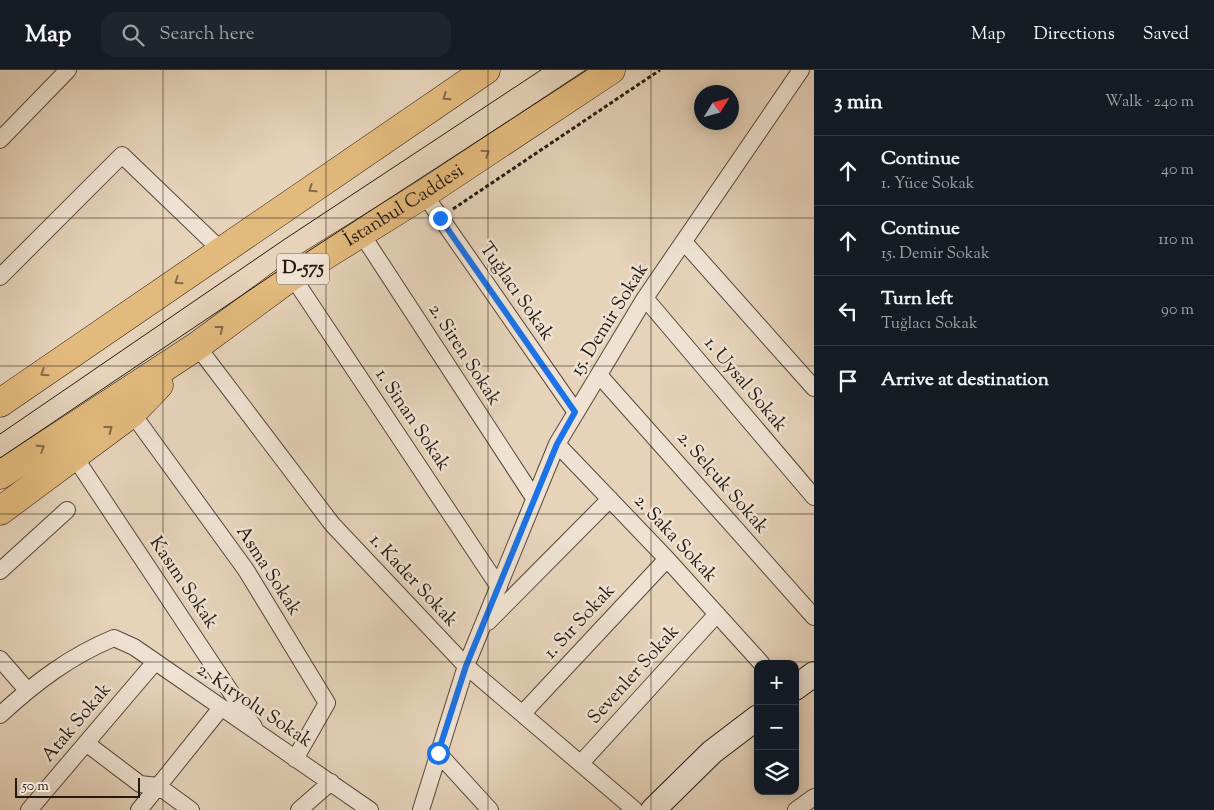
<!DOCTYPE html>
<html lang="en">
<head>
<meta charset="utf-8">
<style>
  body { margin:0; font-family:"Sorts Mill Goudy",serif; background:#20242c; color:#f1f3f6 }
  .controls { position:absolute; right:15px; bottom:15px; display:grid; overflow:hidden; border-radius:10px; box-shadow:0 2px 12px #0003 }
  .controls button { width:45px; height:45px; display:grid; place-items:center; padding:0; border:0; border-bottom:1px solid #363941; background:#171b24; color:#f1f3f6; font:25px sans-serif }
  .compass { position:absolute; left:694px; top:15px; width:45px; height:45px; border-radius:50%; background:#171b24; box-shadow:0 2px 12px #0003; rotate:53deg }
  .scale { position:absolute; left:15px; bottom:12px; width:125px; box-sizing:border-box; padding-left:5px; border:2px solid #241a11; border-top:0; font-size:14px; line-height:18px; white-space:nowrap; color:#241a11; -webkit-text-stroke:4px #efe2d2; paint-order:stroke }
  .stop { position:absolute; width:15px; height:15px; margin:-11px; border:4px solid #1a73e8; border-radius:50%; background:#fff }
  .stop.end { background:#1a73e8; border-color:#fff; box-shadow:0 1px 5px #0008 }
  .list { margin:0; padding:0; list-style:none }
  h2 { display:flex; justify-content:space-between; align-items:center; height:65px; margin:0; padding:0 20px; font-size:21px }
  h2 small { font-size:16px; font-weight:400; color:#9ea1a6 }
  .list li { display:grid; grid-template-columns:32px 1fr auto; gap:15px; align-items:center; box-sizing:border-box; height:70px; padding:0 20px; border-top:1px solid #363941 }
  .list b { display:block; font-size:19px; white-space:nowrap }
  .list p { margin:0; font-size:16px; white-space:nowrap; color:#9ea1a6 }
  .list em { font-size:16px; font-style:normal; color:#9ea1a6 }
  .icon { flex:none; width:28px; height:28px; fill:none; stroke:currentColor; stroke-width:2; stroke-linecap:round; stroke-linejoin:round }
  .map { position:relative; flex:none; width:814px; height:740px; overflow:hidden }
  header { display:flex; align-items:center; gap:30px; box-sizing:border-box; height:70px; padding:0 25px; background:#171b24; border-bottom:1px solid #363941 }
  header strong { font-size:24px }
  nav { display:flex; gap:28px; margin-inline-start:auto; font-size:18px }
  .search { width:350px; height:45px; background:#20242c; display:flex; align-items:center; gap:12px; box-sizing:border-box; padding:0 18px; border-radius:15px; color:#9ea1a6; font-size:19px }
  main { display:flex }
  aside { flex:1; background:#171b24 }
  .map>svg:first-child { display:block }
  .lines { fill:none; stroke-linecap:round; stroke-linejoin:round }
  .street-casing { stroke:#54483b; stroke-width:18 }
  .secondary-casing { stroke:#241a11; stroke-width:26 }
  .highway-casing { stroke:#241a11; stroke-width:29 }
  .path { stroke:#241a11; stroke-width:3; stroke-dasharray:4 2.5; stroke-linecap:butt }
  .street { stroke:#efe2d2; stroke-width:16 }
  .secondary { stroke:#efe2d2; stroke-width:24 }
  .highway { stroke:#e3ba7d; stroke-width:28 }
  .tram { stroke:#241a11; stroke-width:1 }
  .oneway { stroke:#846a47 }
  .route { stroke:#1a73e8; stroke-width:6 }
  .grid { fill:none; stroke:#241a11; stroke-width:1; stroke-opacity:0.55 }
  .labels { text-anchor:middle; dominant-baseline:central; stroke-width:5; stroke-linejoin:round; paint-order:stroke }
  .shield { fill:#efe2d2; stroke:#61564b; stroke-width:1 }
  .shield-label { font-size:18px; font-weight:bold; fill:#241a11 }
  .street-label { font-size:19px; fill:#241a11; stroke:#efe2d2 }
</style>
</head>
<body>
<header>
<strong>Map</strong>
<div class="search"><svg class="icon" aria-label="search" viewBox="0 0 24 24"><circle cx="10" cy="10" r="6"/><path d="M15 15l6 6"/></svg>Search here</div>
<nav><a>Map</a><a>Directions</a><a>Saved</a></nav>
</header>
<main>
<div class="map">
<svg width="814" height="740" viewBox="0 0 814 740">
  <rect width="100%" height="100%" fill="#e6d3ba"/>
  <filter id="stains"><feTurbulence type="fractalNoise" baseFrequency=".004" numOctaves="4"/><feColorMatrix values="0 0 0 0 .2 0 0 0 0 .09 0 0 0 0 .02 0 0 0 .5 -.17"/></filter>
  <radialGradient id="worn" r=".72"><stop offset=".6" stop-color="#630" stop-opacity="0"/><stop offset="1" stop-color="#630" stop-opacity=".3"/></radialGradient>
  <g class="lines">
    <g class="street-casing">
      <path id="street" d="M0 70 68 0
        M424 124 575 341
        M361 163 534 428
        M684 172 814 318
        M292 206 499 517
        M0 207 122 85 223 182
        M645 228 814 427
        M197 276 332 454 466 596 635 740
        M599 305 814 547
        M132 343 246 500 327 633 295 689
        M557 374 667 489 762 594
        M74 386 254 657
        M0 501 67 440
        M488 552 610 429
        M0 589 27 620
        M523 643 667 489
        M0 645C35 613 70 586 114 568L134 577 370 740
        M86 673 140 714 158 716 191 740
        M438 683 490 740
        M581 693 717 544
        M29 740 155 592
        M139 740 221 638
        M299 740 331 712
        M421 740 466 596 557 374 645 228 801 0
        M796 740 814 727"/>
    </g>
    <g class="secondary-casing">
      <path id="secondary" d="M795 618 814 604
        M653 740 712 682 758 647"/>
    </g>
    <g class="highway-casing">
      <g id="highway">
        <path d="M0 333 486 0"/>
        <path id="s1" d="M0 405 197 276 292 206 424 124 611 0"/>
        <path d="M0 441 132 343 159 315"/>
      </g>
    </g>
    <path class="path" d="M453 139 660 0"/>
    <use href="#street" class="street"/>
    <use href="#secondary" class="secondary"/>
    <use href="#highway" class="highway"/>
    <path class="tram" d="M0 364 285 169 541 0
      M0 388 287 195 587 0"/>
  </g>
  <defs><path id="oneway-chevron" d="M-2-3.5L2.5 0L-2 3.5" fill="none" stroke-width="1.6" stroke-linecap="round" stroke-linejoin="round" transform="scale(1.25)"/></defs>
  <g class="oneway">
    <use href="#oneway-chevron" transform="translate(446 27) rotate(146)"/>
    <use href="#oneway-chevron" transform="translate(486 83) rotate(-34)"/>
    <use href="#oneway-chevron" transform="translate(312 119) rotate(145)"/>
    <use href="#oneway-chevron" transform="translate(178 211) rotate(145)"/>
    <use href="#oneway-chevron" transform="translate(220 259) rotate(-37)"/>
    <use href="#oneway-chevron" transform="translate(44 303) rotate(146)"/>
    <use href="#oneway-chevron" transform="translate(109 359) rotate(-37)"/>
    <use href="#oneway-chevron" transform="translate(41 378) rotate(-33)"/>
  </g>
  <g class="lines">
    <path class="route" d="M438 683 466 596 557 374 575 342 440 148"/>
  </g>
  <path class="grid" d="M163 0V740M326 0V740M488 0V740M651 0V740M0 148H814M0 296H814M0 444H814M0 592H814"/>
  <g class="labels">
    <rect class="shield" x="277" y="183.5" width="52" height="31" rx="4"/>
    <g class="shield-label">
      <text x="303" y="199">D-575</text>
    </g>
    <g class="street-label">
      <text stroke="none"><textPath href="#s1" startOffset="486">İstanbul Caddesi</textPath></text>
      <text transform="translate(516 222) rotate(55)">Tuğlacı Sokak</text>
      <text transform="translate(610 250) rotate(-58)">15. Demir Sokak</text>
      <text transform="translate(464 285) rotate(57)">2. Siren Sokak</text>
      <text transform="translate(745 315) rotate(50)">1. Uysal Sokak</text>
      <text transform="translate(412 350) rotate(56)">1. Sinan Sokak</text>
      <text transform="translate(722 413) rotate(49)">2. Selçuk Sokak</text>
      <text transform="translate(675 469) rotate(47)">2. Saka Sokak</text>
      <text transform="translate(268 501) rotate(57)">Asma Sokak</text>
      <text transform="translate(413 511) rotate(47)">1. Kader Sokak</text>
      <text transform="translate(183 513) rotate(56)">Kasım Sokak</text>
      <text transform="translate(580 552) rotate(-47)">1. Sır Sokak</text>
      <text transform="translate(634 605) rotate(-48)">Sevenler Sokak</text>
      <text transform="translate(254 636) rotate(34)">2. Kıryolu Sokak</text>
      <text transform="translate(77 653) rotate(-50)">Atak Sokak</text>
    </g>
  </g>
  <rect width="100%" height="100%" filter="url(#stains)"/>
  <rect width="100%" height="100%" fill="url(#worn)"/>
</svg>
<div class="controls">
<button>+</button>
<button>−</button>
<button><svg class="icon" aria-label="layers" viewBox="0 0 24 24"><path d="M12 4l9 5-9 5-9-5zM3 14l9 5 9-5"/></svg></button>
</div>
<svg class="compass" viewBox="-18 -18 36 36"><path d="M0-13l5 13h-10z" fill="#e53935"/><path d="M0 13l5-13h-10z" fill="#9ea1a6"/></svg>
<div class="scale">50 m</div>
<div class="stop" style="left:438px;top:683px"></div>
<div class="stop end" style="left:440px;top:148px"></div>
</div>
<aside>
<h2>3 min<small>Walk · 240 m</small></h2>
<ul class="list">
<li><svg class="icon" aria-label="ahead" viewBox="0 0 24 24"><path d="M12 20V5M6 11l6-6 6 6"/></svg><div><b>Continue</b><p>1. Yüce Sokak</p></div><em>40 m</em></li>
<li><svg class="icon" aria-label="ahead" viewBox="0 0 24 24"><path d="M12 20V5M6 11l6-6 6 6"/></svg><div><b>Continue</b><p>15. Demir Sokak</p></div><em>110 m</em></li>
<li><svg class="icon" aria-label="left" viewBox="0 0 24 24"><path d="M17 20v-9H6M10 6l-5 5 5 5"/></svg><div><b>Turn left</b><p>Tuğlacı Sokak</p></div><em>90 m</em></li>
<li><svg class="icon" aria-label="arrive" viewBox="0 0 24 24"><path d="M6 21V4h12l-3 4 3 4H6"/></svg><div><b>Arrive at destination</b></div></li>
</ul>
</aside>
</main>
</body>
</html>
